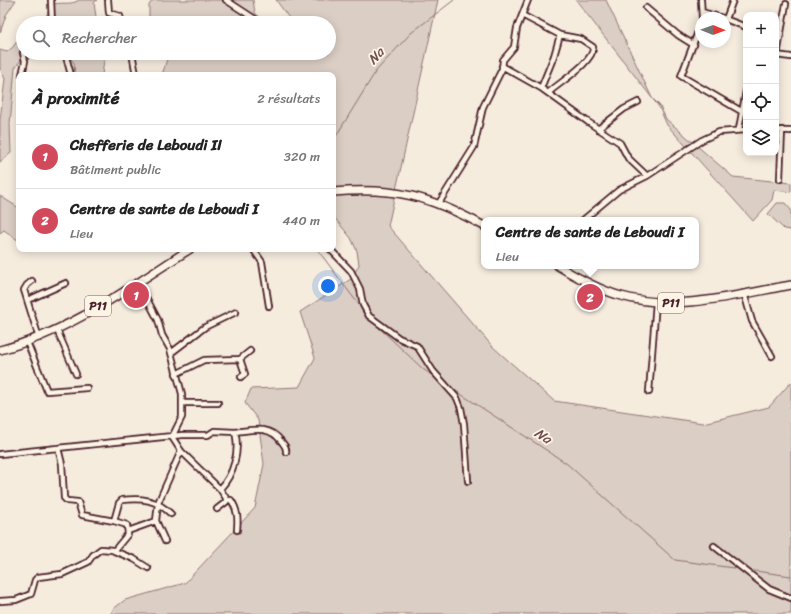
<!DOCTYPE html>
<html lang="fr">
<head>
<meta charset="utf-8">
<style>
  body { margin:0; font-family:Sriracha,sans-serif; background:#f2f2f2; color:#222 }
  .controls { position:absolute; right:12px; top:12px; display:grid; overflow:hidden; border-radius:8px; box-shadow:0 2px 10px #0003 }
  .controls button { width:36px; height:36px; display:grid; place-items:center; padding:0; border:0; border-bottom:1px solid #e0e0e0; background:#fff; color:#222; font:20px sans-serif }
  .compass { position:absolute; left:695px; top:12px; width:36px; height:36px; border-radius:50%; background:#fff; box-shadow:0 2px 10px #0003; rotate:91deg }
  .you { position:absolute; left:328px; top:286px; width:14px; height:14px; margin:-10px; border:3px solid #fff; border-radius:50%; background:#1a73e8; box-shadow:0 0 0 6px #1a73e833 }
  .badge { display:grid; place-items:center; width:26px; height:26px; border-radius:50%; background:#d1495b; color:#fff; font-size:13px; font-weight:700 }
  .pin { position:absolute; translate:-50% -50%; border:2px solid #fff; box-shadow:0 1px 4px #0006 }
  .popup { position:absolute; left:481px; top:217px; width:218px; height:52px; box-sizing:border-box; display:grid; place-content:center; border-radius:8px; background:#fff; filter:drop-shadow(0 1px 3px #0005); font-size:13px; white-space:nowrap; color:#767676 }
  .popup b { font-size:15px; color:#222 }
  .popup::after { content:''; position:absolute; left:50%; top:100%; margin-left:-8px; border:8px solid transparent; border-top-color:#fff }
  .list { margin:0; padding:0; list-style:none }
  h2 { display:flex; justify-content:space-between; align-items:center; height:52px; margin:0; padding:0 16px; font-size:17px }
  h2 small { font-size:13px; font-weight:400; color:#767676 }
  .list li { display:grid; grid-template-columns:26px 1fr auto; gap:12px; align-items:center; box-sizing:border-box; height:64px; padding:0 16px; border-top:1px solid #e0e0e0 }
  .list b { display:block; font-size:15px; white-space:nowrap }
  .list p { margin:0; font-size:13px; white-space:nowrap; color:#767676 }
  .list em { font-size:13px; font-style:normal; color:#767676 }
  .icon { flex:none; width:22px; height:22px; fill:none; stroke:currentColor; stroke-width:2; stroke-linecap:round; stroke-linejoin:round }
  .map { position:relative; flex:none; width:791px; height:614px; overflow:hidden }
  .search { position:absolute; background:#fff; box-shadow:0 2px 10px #0003; left:16px; top:16px; width:320px; height:44px; display:flex; align-items:center; gap:10px; box-sizing:border-box; padding:0 14px; border-radius:22px; color:#767676; font-size:15px }
  .panel { position:absolute; background:#fff; box-shadow:0 2px 10px #0003; left:16px; top:72px; width:320px; height:180px; border-radius:8px }
  .map>svg:first-child { display:block }
  .green { fill:#dbcec4; stroke:#927678 }
  .lines { fill:none; stroke-linecap:round; stroke-linejoin:round }
  .stream { stroke:#8c6e70; stroke-width:1 }
  .street-casing { stroke:#4a1f2b; stroke-width:8 }
  .primary-casing { stroke:#4a1f2b; stroke-width:10 }
  .street { stroke:#fcf5e5; stroke-width:4.5 }
  .primary { stroke:#fcf5e5; stroke-width:7 }
  .labels { text-anchor:middle; dominant-baseline:central; stroke-width:3.5; stroke-linejoin:round; paint-order:stroke }
  .shield { fill:#fcf5e5; stroke:#7f5f63; stroke-width:1 }
  .shield-label { font-size:12px; font-weight:bold; fill:#4a1f2b }
  .water-label { font-size:14px; font-style:italic; fill:#704d53; stroke:#fcf5e5 }
</style>
</head>
<body>
<div class="map">
<svg width="791" height="614" viewBox="0 0 791 614">
  <rect width="100%" height="100%" fill="#f5ecde"/>
  <filter id="ink" filterUnits="userSpaceOnUse"><feTurbulence type="fractalNoise" baseFrequency=".025" numOctaves="2"/><feDisplacementMap in="SourceGraphic" scale="8" xChannelSelector="R" yChannelSelector="G"/><feConvolveMatrix kernelMatrix="1 2 1 2 8 2 1 2 1" color-interpolation-filters="sRGB"/></filter>
  <g filter="url(#ink)">
    <path class="green" d="M0 0H16L6 15 0 33Z
      M79 0H97L94 3 96 17 101 23H37L45 19 51 5C61 1 71 6 79 0Z
      M153 0H253L255 13 267 23H149V5Z
      M276 0H438L388 226 493 347 554 401 703 423 769 407 791 382V614H111L113 609 125 600 185 583 255 508 264 464 258 420 245 403 251 389 299 387 315 358 300 312 351 279 359 265 357 251 351 238 333 216V75H162L168 56 166 53H329V23H287L289 18Z
      M576 0H606L652 98 660 106 666 119 733 177 791 183V192L774 190 772 200 753 221 667 125 659 107Z
      M23 33V53H26L15 68 10 124 11 153 0 162V120L5 79 0 68V50L7 52 13 47Z
      M66 53H105L102 75H75L74 63Z
      M0 196 19 208V241L4 230 0 233Z
      M777 203H785L791 210V230L784 229 768 214Z"/>
    <g class="lines">
      <path class="stream" d="M333 141 376 71 411 33 454 0
        M317 249 365 313
        M374 323 423 369 437 379
        M450 387 566 463 675 560 741 569
        M748 570 791 576"/>
      <g class="street-casing">
        <path id="street" d="M51 0 52 23
          M108 0 109 13 120 16 122 23
          M226 0 255 19
          M701 0 702 18
          M646 8 678 35 694 45
          M702 12 723 18
          M522 15 560 35 581 39 593 47C595 61 559 83 548 93
          M725 19 746 27
          M726 19 733 0
          M701 24 681 76 741 111
          M65 53 71 75
          M132 53 136 75
          M776 55 791 57
          M777 55 786 4
          M502 66 541 88 588 122 620 143 628 158 647 176
          M22 75 25 61 23 53
          M541 88 554 56 560 35
          M598 129 624 109 638 102
          M739 129 746 91
          M776 130 791 131
          M780 179 782 130
          M439 203 474 147 483 107 502 69 503 60 514 47 517 28 528 0
          M583 220 619 190 647 176 702 140 719 132 746 130
          M253 249 262 262 269 306
          M330 249 351 271 360 289 363 305 369 316 399 338 417 346 433 371 457 398 461 408 464 424 468 481
          M32 281 27 285 24 290 39 338
          M138 282 158 320 162 335 170 349 182 394V417L172 437
          M744 293 752 321 772 356
          M28 300 66 283
          M57 330 76 374
          M27 342 47 391 87 388
          M171 353 205 327 236 312
          M240 359 245 374 241 377
          M176 374 204 360 240 359 250 351
          M649 392 656 302
          M183 403H218
          M235 432C253 430 269 425 281 441 284 445 287 447 286 452
          M172 437 181 451 220 489 226 498V502L217 509
          M58 448 62 464 64 498 67 501 78 502 82 515 114 521 127 525 128 534 114 551 134 559 148 568
          M0 454 182 435H208L214 431 235 432C240 451 234 474 220 489
          M227 500H231C238 510 238 519 237 530
          M114 521 119 503 122 500C142 498 156 499 171 514
          M128 531 156 521
          M165 541 156 521 158 503 181 451
          M714 546 769 589 791 598
          M0 601 16 600 31 594 35 580 38 577 62 574 88 562 93 555 101 549 113 550"/>
      </g>
      <g class="primary-casing">
        <path id="primary" d="M333 192C396 187 429 196 484 226
          M558 266C578 278 599 290 621 296 677 312 736 295 791 285
          M0 350C70 332 130 287 190 249"/>
      </g>
      <use href="#street" class="street"/>
      <use href="#primary" class="primary"/>
    </g>
  </g>
  <g class="labels">
    <g class="shield">
      <rect x="658" y="293" width="26" height="20" rx="3"/>
      <rect x="85" y="296" width="26" height="20" rx="3"/>
    </g>
    <g class="shield-label">
      <text x="671" y="303">P11</text>
      <text x="98" y="306">P11</text>
    </g>
    <g class="water-label">
      <text transform="translate(376 56) rotate(-48)">Na</text>
      <text transform="translate(543 436) rotate(33)">Na</text>
    </g>
  </g>
</svg>
<div class="controls">
<button>+</button>
<button>−</button>
<button><svg class="icon" aria-label="locate" viewBox="0 0 24 24"><circle cx="12" cy="12" r="6"/><path d="M12 2v4M12 18v4M2 12h4M18 12h4"/></svg></button>
<button><svg class="icon" aria-label="layers" viewBox="0 0 24 24"><path d="M12 4l9 5-9 5-9-5zM3 14l9 5 9-5"/></svg></button>
</div>
<svg class="compass" viewBox="-18 -18 36 36"><path d="M0-13l5 13h-10z" fill="#e53935"/><path d="M0 13l5-13h-10z" fill="#767676"/></svg>
<div class="you"></div>
<div class="pin badge" style="left:136px;top:295px">1</div>
<div class="pin badge" style="left:590px;top:297px">2</div>
<div class="popup"><b>Centre de sante de Leboudi I</b>Lieu</div>
<div class="search"><svg class="icon" aria-label="search" viewBox="0 0 24 24"><circle cx="10" cy="10" r="6"/><path d="M15 15l6 6"/></svg>Rechercher</div>
<section class="panel">
<h2>À proximité<small>2 résultats</small></h2>
<ul class="list">
<li><span class="badge">1</span><div><b>Chefferie de Leboudi II</b><p>Bâtiment public</p></div><em>320 m</em></li>
<li><span class="badge">2</span><div><b>Centre de sante de Leboudi I</b><p>Lieu</p></div><em>440 m</em></li>
</ul>
</section>
</div>
</body>
</html>
